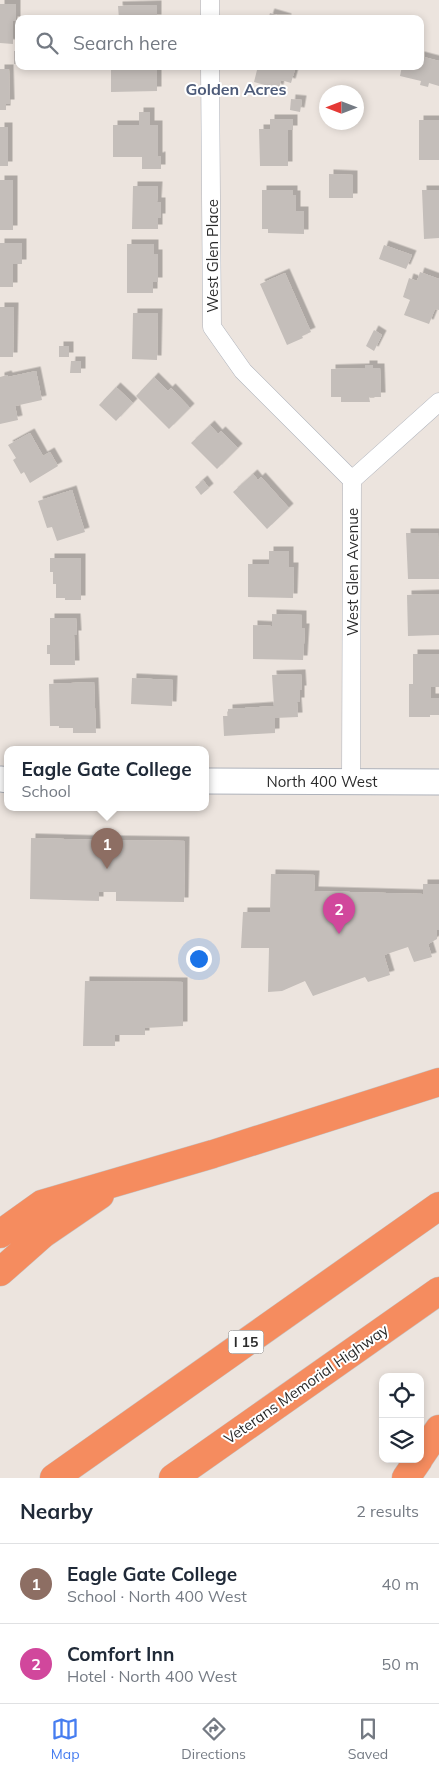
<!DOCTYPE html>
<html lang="en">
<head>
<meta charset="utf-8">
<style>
  body { margin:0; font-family:Mulish,sans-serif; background:#f6f6f7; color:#1f2937 }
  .controls { position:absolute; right:15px; bottom:15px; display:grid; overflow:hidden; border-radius:10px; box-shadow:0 2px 8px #0003 }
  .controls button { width:45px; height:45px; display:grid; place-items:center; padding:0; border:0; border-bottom:1px solid #e0e1e3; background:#fff; color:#1f2937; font:25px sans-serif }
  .compass { position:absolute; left:319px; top:85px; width:45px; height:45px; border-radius:50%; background:#fff; box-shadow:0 2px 8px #0003; rotate:270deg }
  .you { position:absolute; left:198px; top:958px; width:18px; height:18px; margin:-12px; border:4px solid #fff; border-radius:50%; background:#1a73e8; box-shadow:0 0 0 8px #1a73e833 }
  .badge { display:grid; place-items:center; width:32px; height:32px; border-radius:50%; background:#467df0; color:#fff; font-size:16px; font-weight:700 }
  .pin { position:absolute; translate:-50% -41px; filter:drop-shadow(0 1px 2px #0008) }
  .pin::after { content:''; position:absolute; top:26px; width:18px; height:15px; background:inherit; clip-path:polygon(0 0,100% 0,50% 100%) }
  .popup { position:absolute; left:4px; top:746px; width:205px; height:65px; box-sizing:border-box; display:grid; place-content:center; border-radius:10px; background:#fff; filter:drop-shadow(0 1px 4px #0005); font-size:16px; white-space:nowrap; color:#747a83 }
  .popup b { font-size:19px; color:#1f2937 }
  .popup::after { content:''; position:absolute; left:50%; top:100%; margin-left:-10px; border:10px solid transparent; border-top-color:#fff }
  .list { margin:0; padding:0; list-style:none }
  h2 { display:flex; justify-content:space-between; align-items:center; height:65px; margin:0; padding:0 20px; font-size:21px }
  h2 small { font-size:16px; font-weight:400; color:#747a83 }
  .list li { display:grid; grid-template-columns:32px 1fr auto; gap:15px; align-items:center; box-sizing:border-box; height:80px; padding:0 20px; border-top:1px solid #e0e1e3 }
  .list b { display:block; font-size:19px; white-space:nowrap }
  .list p { margin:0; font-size:16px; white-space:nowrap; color:#747a83 }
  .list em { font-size:16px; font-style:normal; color:#747a83 }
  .icon { flex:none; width:28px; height:28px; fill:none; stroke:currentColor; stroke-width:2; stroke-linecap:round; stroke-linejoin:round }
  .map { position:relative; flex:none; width:439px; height:1478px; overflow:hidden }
  .search { position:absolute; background:#fff; box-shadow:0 2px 8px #0003; left:15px; right:15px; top:15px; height:55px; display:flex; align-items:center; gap:12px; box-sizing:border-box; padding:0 18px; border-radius:10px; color:#747a83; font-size:19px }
  .sheet { height:225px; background:#fff }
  nav { display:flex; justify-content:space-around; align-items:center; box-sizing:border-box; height:70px; border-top:1px solid #e0e1e3; background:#fff; font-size:14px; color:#747a83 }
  nav a { display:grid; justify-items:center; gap:2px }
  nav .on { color:#467df0 }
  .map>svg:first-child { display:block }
  .building { fill:#c4beba; filter:url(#shadow) }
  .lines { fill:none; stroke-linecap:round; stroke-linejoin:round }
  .street-casing { stroke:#aeb2bb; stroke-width:19 }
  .secondary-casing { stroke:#aeb2bb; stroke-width:27 }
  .highway-casing { stroke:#c4c4c4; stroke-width:29 }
  .street { stroke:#fff; stroke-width:18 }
  .secondary { stroke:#fff; stroke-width:25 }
  .highway { stroke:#f58c5f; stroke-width:28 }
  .labels { text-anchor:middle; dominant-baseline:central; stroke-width:4; stroke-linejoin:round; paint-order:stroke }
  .shield { fill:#fff; stroke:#6b6b6b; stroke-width:1 }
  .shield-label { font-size:14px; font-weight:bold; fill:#2b2b2b }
  .street-label { font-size:15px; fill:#2b2b2b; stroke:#fff }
  .neighbourhood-label { font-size:16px; font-weight:bold; fill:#4d5b79; stroke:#fff }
</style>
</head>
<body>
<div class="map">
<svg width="439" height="1478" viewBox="0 0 439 1478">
  <defs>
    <filter id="shadow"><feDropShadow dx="4.5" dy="-4.5" stdDeviation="0" flood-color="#0004"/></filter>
  </defs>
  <rect width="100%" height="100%" fill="#ece4de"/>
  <path class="building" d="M0 4H16V21H13V44L0 43Z
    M157 5V19H119L118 6Z
    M270 13 287 18V19H268Z
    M14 51H19V64H14Z
    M420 56 439 61V86L429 83 428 87 420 85 421 81 400 76 402 66H420Z
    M111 66H157V91L111 92Z
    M258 66H296L291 83 281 80 279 89 254 82Z
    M0 69H9L10 104H6V110H0Z
    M291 99 302 100 300 112 290 110Z
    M139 112H150V125H158V157L161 156V169H142V157H113V125H139Z
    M270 119H293V130H288V166H260L259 129H270Z
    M419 120H439V160H419Z
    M0 127H8V166H0Z
    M329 174 353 175V198H329Z
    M0 180H13V230H0Z
    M133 186H158L157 202H161V218H158V229H132Z
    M262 190H293V195H296V211H304V234L268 233V229H262Z
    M422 190H439V238L424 239Z
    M0 243H22V264H13V287H0Z
    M127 244H154V254H158V282H153V293H127Z
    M384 245 412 255 406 269 379 259Z
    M420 272 439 279V310L435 309 429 324 404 315 410 300 403 297 409 278 417 281Z
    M285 273 311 332 302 336 303 338 287 345 260 284Z
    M0 307H14L13 357H0Z
    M133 313H158L157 360 132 359Z
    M374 330 382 335 374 351 366 346Z
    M59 346H69V357H59Z
    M71 361H81V373H70Z
    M365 365H373V368H380L381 397H369L370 402H341V397H331V369L365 368Z
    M36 371 42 400 15 406 18 420 0 424V377L7 375 8 377Z
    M154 377 168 391 171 388 190 408 169 429 136 396Z
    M116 387 133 403 116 421 99 405Z
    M210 425 218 434 221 431 238 448 217 469 191 443Z
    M30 433 43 456 50 452 58 466 30 483 24 472 21 474 13 460 16 458 8 445Z
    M253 474 258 480 261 477 289 508 267 529 233 492Z
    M203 480 209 488 201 495 195 487Z
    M72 490 85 532 57 541 52 527 47 528 38 501Z
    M406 533H438L439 579H408Z
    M269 551H289V567H294L293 598 248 597V564H269Z
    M50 558H81V600H65V598H56V584H53V572H50Z
    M439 594V635L408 636 407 595Z
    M272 614 302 615V628H305L303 660 253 659V625L272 626Z
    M50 618H76L77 635H74L75 665H50V654H47V645H50Z
    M413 654H439V687H431V698H439V715H430V717H409V684H413Z
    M301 674 302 690H300V702H297L298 717 275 718V733L224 736 223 716H228V709L274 706 272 675Z
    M132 678 173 680 172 706 131 704Z
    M94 682 96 733H73V728H59V726H50L49 684Z
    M31 838 99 840V845H115V840L185 841 184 902 116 901V892H99V901L30 899Z
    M271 874 315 875 314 891 423 894V884H439V930H437V939L428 944 432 957 414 962 408 947 384 955 390 975 368 982 365 977 313 996 305 981 282 991 268 992 269 948H241L243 912H270Z
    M85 981 183 982V1026L145 1028V1035H115V1046H83Z"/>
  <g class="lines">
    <g class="street-casing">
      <path id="street" d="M210 0V19
        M210 66 212 327 243 371 352 480
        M351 782 352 480 439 402"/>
    </g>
    <g class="secondary-casing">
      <path id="secondary" d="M0 779 8 780
        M206 781 439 782"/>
    </g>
    <g class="highway-casing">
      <path id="highway" d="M0 1234 42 1204 213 1154 439 1082
        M0 1272 43 1234 100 1195
        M420 1457 439 1429
        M54 1478 439 1206
        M173 1478 439 1291
        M406 1478 419 1459"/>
    </g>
    <use href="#street" class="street"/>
    <use href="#secondary" class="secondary"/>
    <use href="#highway" class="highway"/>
  </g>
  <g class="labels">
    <rect class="shield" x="228.5" y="1330.5" width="35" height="23" rx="4"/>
    <g class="shield-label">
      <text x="246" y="1342">I 15</text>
    </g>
    <g class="street-label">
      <text transform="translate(212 256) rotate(-90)">West Glen Place</text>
      <text transform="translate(352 572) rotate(-90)">West Glen Avenue</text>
      <text x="322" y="781">North 400 West</text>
      <text transform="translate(306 1384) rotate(-35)">Veterans Memorial Highway</text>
    </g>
    <g class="neighbourhood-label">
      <text x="236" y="89">Golden Acres</text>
    </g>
  </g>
</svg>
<div class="controls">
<button><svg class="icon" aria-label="locate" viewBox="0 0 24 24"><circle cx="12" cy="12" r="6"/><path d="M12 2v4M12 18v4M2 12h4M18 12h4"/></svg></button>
<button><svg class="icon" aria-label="layers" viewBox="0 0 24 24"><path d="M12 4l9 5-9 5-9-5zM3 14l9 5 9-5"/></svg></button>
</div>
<svg class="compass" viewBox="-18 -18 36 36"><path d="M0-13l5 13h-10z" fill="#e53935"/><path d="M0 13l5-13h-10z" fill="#747a83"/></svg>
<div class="you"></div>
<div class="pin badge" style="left:107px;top:869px;background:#8d6e63">1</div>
<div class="popup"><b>Eagle Gate College</b>School</div>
<div class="pin badge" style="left:339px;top:934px;background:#d1479c">2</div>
<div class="search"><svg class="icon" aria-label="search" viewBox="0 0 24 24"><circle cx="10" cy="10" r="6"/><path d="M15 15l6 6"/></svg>Search here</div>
</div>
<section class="sheet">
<h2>Nearby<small>2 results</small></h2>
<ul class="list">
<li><span class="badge" style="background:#8d6e63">1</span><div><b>Eagle Gate College</b><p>School · North 400 West</p></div><em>40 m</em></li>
<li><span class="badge" style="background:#d1479c">2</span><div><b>Comfort Inn</b><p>Hotel · North 400 West</p></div><em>50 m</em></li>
</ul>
</section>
<nav>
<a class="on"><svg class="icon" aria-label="map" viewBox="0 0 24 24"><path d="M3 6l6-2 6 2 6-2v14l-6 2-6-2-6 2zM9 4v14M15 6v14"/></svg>Map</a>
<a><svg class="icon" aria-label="directions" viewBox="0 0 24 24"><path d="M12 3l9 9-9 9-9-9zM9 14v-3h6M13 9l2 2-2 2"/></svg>Directions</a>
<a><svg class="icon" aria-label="saved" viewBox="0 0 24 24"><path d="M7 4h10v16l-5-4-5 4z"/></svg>Saved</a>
</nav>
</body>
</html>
